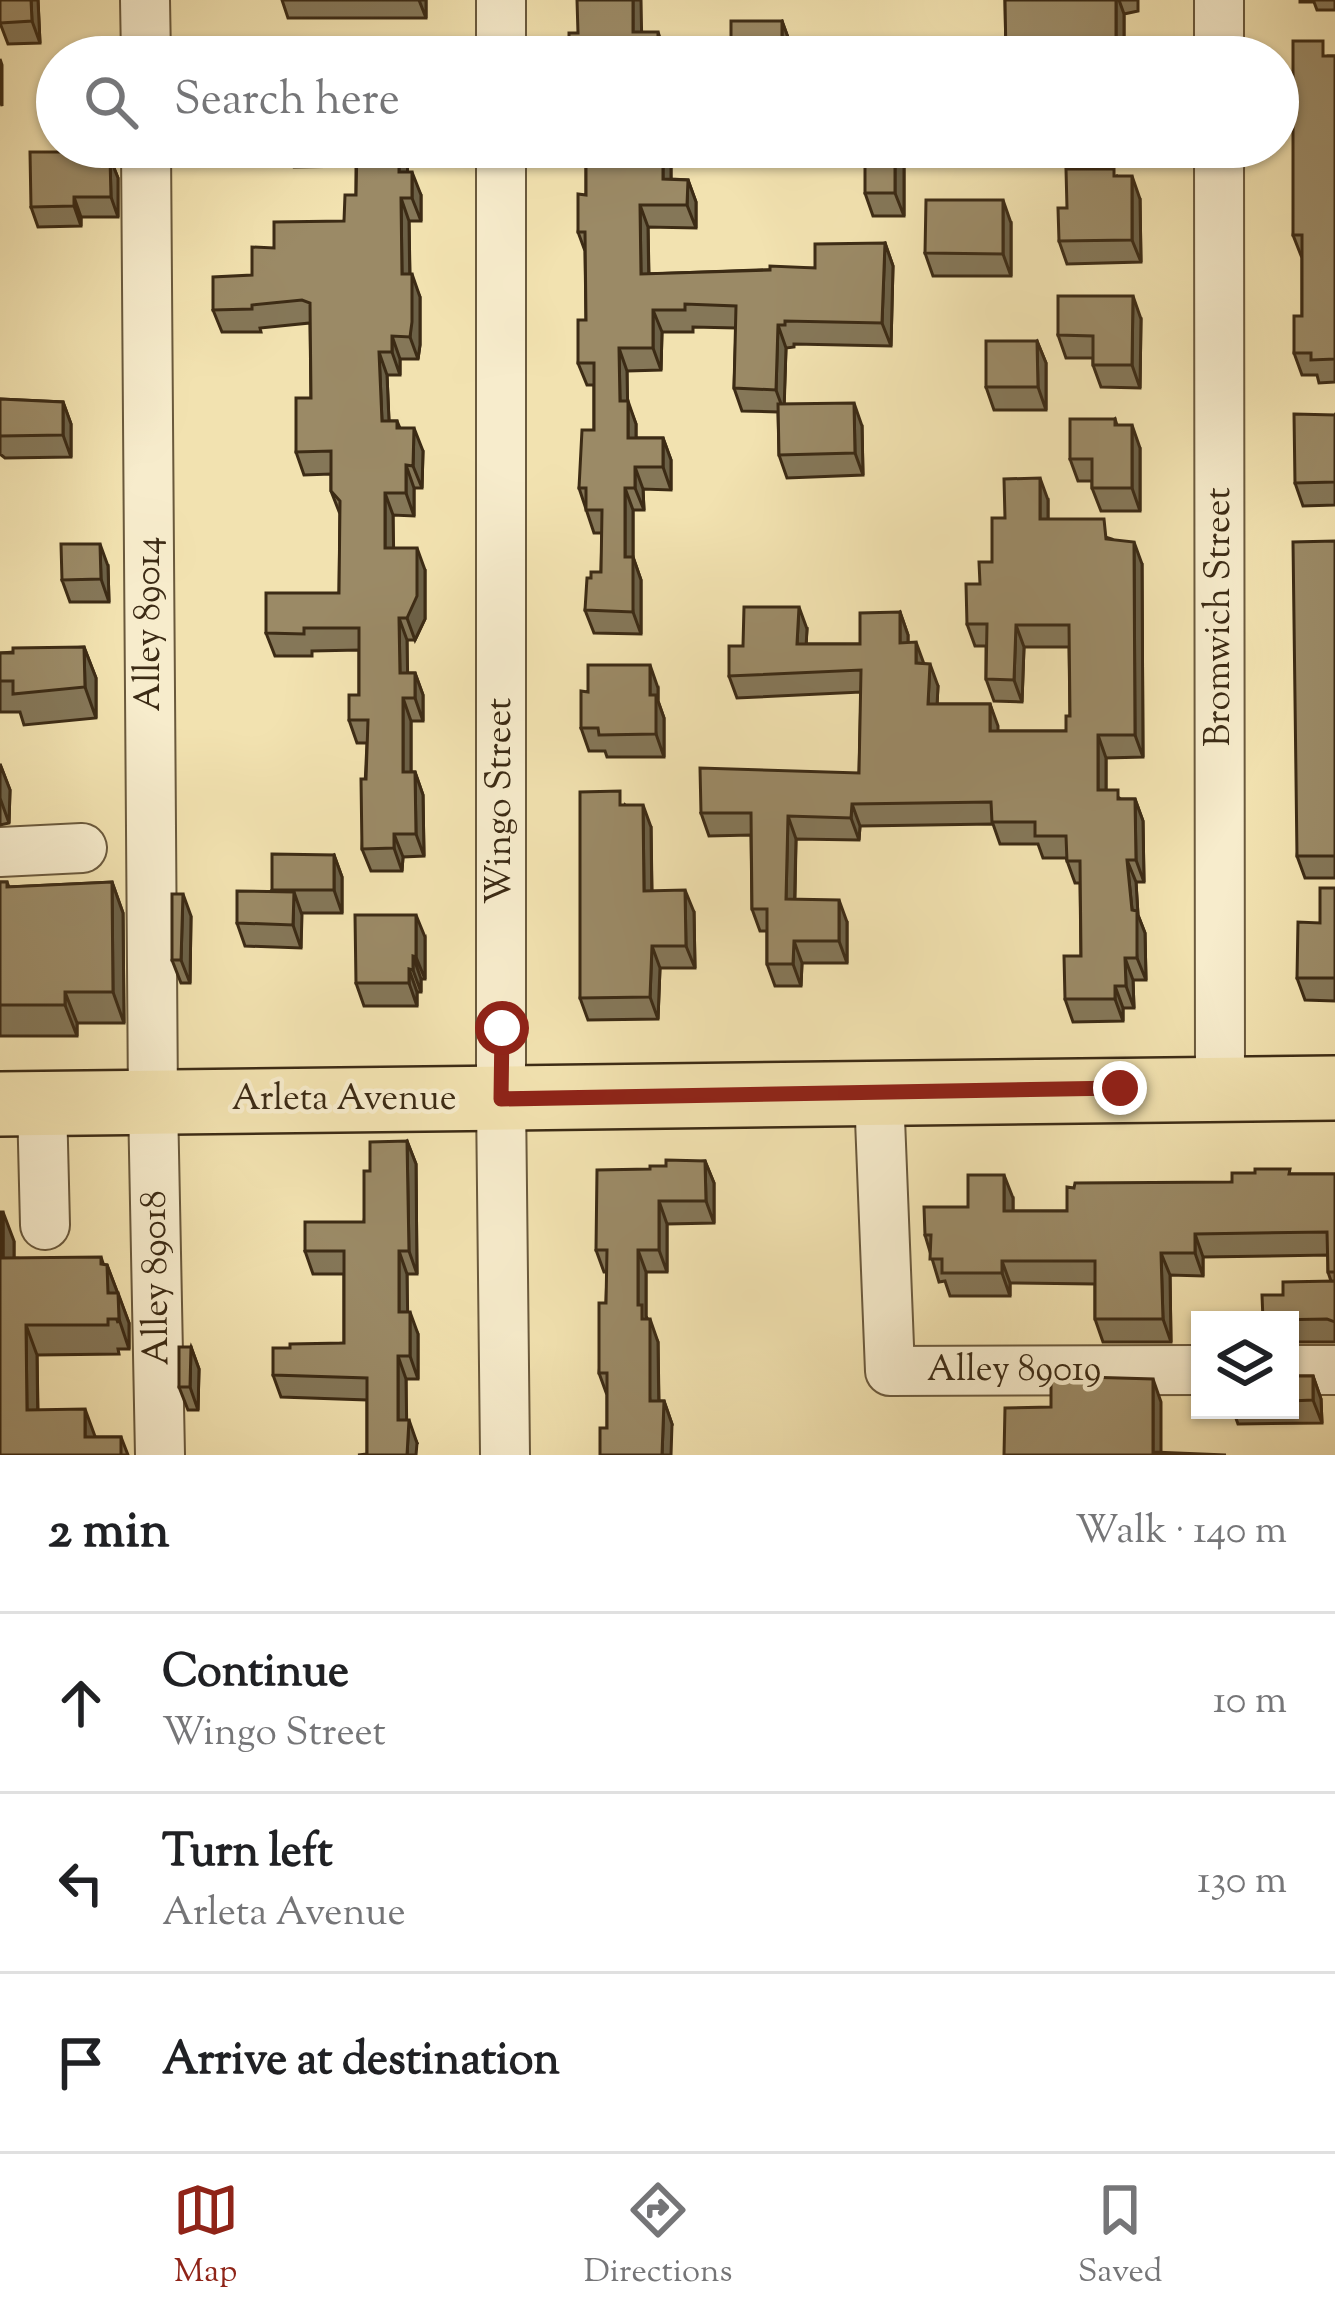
<!DOCTYPE html>
<html lang="en">
<head>
<meta charset="utf-8">
<style>
  body { margin:0; font-family:"Sorts Mill Goudy",serif; background:#f6f6f6; color:#202124 }
  .controls { position:absolute; right:36px; bottom:36px; display:grid; overflow:hidden; border-radius:0px; box-shadow:0 3px 9px #0004 }
  .controls button { width:108px; height:108px; display:grid; place-items:center; padding:0; border:0; border-bottom:3px solid #e0e0e0; background:#fff; color:#202124; font:60px sans-serif }
  .stop { position:absolute; width:36px; height:36px; margin:-27px; border:9px solid #8f2418; border-radius:50%; background:#fff }
  .stop.end { background:#8f2418; border-color:#fff; box-shadow:0 3px 12px #0008 }
  .list { margin:0; padding:0; list-style:none }
  h2 { display:flex; justify-content:space-between; align-items:center; height:156px; margin:0; padding:0 48px; font-size:51px }
  h2 small { font-size:39px; font-weight:400; color:#757577 }
  .list li { display:grid; grid-template-columns:78px 1fr auto; gap:36px; align-items:center; box-sizing:border-box; height:180px; padding:0 48px; border-top:3px solid #e0e0e0 }
  .list b { display:block; font-size:45px; white-space:nowrap }
  .list p { margin:0; font-size:39px; white-space:nowrap; color:#757577 }
  .list em { font-size:39px; font-style:normal; color:#757577 }
  .icon { flex:none; width:66px; height:66px; fill:none; stroke:currentColor; stroke-width:2; stroke-linecap:round; stroke-linejoin:round }
  .map { position:relative; flex:none; width:1335px; height:1455px; overflow:hidden }
  .search { position:absolute; background:#fff; box-shadow:0 3px 9px #0004; left:36px; right:36px; top:36px; height:132px; display:flex; align-items:center; gap:30px; box-sizing:border-box; padding:0 42px; border-radius:66px; color:#757577; font-size:45px }
  .sheet { height:696px; background:#fff }
  nav { display:flex; justify-content:space-around; align-items:center; box-sizing:border-box; height:168px; border-top:3px solid #e0e0e0; background:#fff; font-size:33px; color:#757577 }
  nav a { display:grid; justify-items:center; gap:6px }
  nav .on { color:#8f2418 }
  .map>svg:first-child { display:block }
  .lines { fill:none; stroke-linecap:round; stroke-linejoin:round }
  .minor-casing { stroke:#6a593c; stroke-width:52 }
  .major-casing { stroke:#3c2b15; stroke-width:68 }
  .minor { stroke:#f7eccc; stroke-width:48 }
  .major { stroke:#f2e2b0; stroke-width:63 }
  .wall { fill:#857758; stroke:#3c2b15; stroke-width:3 }
  .shaded-wall { fill:#6c6147; stroke:#3c2b15; stroke-width:3 }
  .building { fill:#9b8a66; stroke:#3c2b15; stroke-width:3 }
  .route { stroke:#8f2418; stroke-width:15 }
  .labels { text-anchor:middle; dominant-baseline:central; stroke-width:9; stroke-linejoin:round; paint-order:stroke }
  .street-label { font-size:36px; fill:#3c2b15; stroke:#f7eccc }
</style>
</head>
<body>
<div class="map">
<svg width="1335" height="1455" viewBox="0 0 1335 1455">
  <rect width="100%" height="100%" fill="#f2e2b0"/>
  <filter id="stains"><feTurbulence type="fractalNoise" baseFrequency=".00167" numOctaves="4"/><feColorMatrix values="0 0 0 0 .2 0 0 0 0 .09 0 0 0 0 .02 0 0 0 .5 -.17"/></filter>
  <radialGradient id="worn" r=".72"><stop offset=".6" stop-color="#630" stop-opacity="0"/><stop offset="1" stop-color="#630" stop-opacity=".3"/></radialGradient>
  <g class="lines">
    <g class="minor-casing">
      <path id="minor" d="M145 0 146 57
        M501 0V57
        M1219 0V57
        M146 147 153 1102 160 1455
        M501 147V1099L505 1455
        M1219 147 1220 1088
        M0 852 82 848
        M879 1094 890 1371 1200 1370
        M42 1103 45 1225
        M1290 1370H1335"/>
    </g>
    <g class="major-casing">
      <path id="major" d="M0 1104 1335 1088"/>
    </g>
    <use href="#minor" class="minor"/>
    <use href="#major" class="major"/>
  </g>
  <path class="wall" d="M38 0 40 43 8 44 0 23Z
    M282 0H426V18H288Z
    M1005 0H1138V11L1124 14V45H1131L1135 57H1006Z
    M1300 0H1335V10H1317L1314 2H1300Z
    M782 21 790 43 791 57H735L731 47Z
    M1328 56H1335V382L1319 383 1317 375H1302L1294 353 1302 316V258L1293 235Z
    M287 147H408L407 172 421 195V221H409L410 274 420 297V345L418 359H400V375H387L389 421H397L400 428 423 451 422 488H414V516L393 515V548L425 570V619L415 640H407V673H415L423 695V721H411V772H415L423 795 424 856 403 857 402 871H371L362 849 367 743H357L349 720 359 695V650L312 651V656H275L266 633 339 593 340 514 331 491V474L304 475 296 452 311 398 310 323 260 328 261 332H222L213 310 252 275 274 248 344 221 356 195V166L294 167Z
    M583 147H671V179L688 180 696 202V228L648 227 649 274 815 268 885 243 893 266 891 346 794 344V347L786 348 784 404 862 426 863 475 787 478 779 455 778 412 742 411 734 388 736 328 693 327V332H662L661 370 627 371V401L636 424V438H663L671 460V490L643 489 644 510H633V557L641 580V634L594 633 585 610 591 578 601 572 602 533H594L579 488 594 430V385H587L578 363 586 320 585 251 578 232 586 195V152Z
    M988 147H1049V160L992 159Z
    M106 152V158H110L118 178V217H81V226L38 227 31 207Z
    M904 152V216H873L865 193Z
    M1117 176 1140 199 1141 262 1067 264 1059 241 1067 208Z
    M1011 223V276H933L925 253Z
    M1141 319 1140 388 1101 387 1093 365V358H1066L1058 335Z
    M1037 341 1046 363V410H994L986 387Z
    M0 399 63 402 71 424V457L5 458 0 454Z
    M1335 415V505L1303 506 1295 483Z
    M1115 419 1117 425 1140 448V511H1101L1092 488V481H1078L1070 459Z
    M1048 500V519L1112 539 1142 564 1143 757 1106 758V790L1121 799H1135L1143 821 1144 882H1136L1138 915 1145 933 1146 980H1133L1134 1008H1123V1021L1073 1022 1065 999 1081 956 1080 883H1075L1066 858H1043L1038 844H1000L993 824 860 826 859 840 796 839 795 899 847 922V963H802L801 986H775L767 964V931H760L752 909 751 835 709 836 701 813 859 773 861 692 737 698 729 676 743 646 807 629 806 644H860L900 612 908 635V642L938 686 937 704H990L998 731H1066L1070 716 1069 647H1024L1022 702 994 701 986 679V646H975L967 624 980 584 992 562 1005 518Z
    M1335 541V878H1305L1297 856Z
    M108 566 109 602H70L62 580Z
    M84 647 96 678V718L24 725 20 712H0V653Z
    M658 688V701L664 718V757H607L605 751H589L581 728Z
    M0 764 10 790 9 823 0 825Z
    M625 805 651 827 652 890 694 912 695 968H660L658 1019 588 1020 580 998Z
    M334 855 342 877V913H301V948L245 946 237 923 273 892 272 890Z
    M0 882H7L9 887 112 882 123 913 124 1023H77V1036H0Z
    M1335 888V1001L1305 1000 1297 978Z
    M191 916 190 983H181L172 960Z
    M425 937V979H421V992H417V1006H364L356 983Z
    M407 1141 416 1164 417 1274H407V1312L418 1334V1379H406V1420L417 1443 367 1454V1400L281 1397 273 1375 290 1348 344 1343V1274H313L305 1251 364 1222 370 1171Z
    M705 1161 714 1183V1223L667 1224V1272H646V1316L658 1342 659 1401H664L672 1424 607 1428V1395L599 1373 606 1303 607 1272H604L596 1250 650 1169Z
    M1291 1174H1335V1342H1290V1320H1263L1283 1295 1331 1281 1328 1272V1255L1203 1257V1276L1170 1275 1171 1342H1103L1095 1319V1284L1010 1283V1296H950L945 1281 939 1282 925 1235 968 1207 1013 1198V1211H1067L1232 1182Z
    M14 1241V1258L107 1265 129 1323V1349H118L119 1354 37 1355 38 1410 95 1437H121L128 1455H0Z
    M191 1347 199 1369 198 1410H188L179 1387Z
    M1290 1376H1313L1321 1399 1322 1423 1238 1424 1233 1410H1290Z"/>
  <path class="shaded-wall" d="M31 0H38L40 43 32 21Z
    M419 0H426V18Z
    M633 0H641L642 55 633 32Z
    M1116 0H1119L1124 14V57L1116 45Z
    M782 21 790 43 791 57H786L782 47Z
    M658 32 666 55V57H658Z
    M0 59 2 65V106L0 101Z
    M99 147H105L106 152V178L99 158Z
    M399 147H408L407 194 399 172Z
    M663 147H671V202L663 179Z
    M895 147H902L904 152V216L895 193Z
    M110 158 118 178V217L111 197Z
    M412 172 421 195V221L412 198Z
    M1132 176 1140 199 1141 262 1132 240Z
    M688 180 696 202V228L687 205Z
    M74 197 81 217V226L74 206Z
    M401 198 409 221 410 297 402 274Z
    M1003 200 1011 223V276L1003 254Z
    M640 205 648 227 649 296 641 274Z
    M885 243 893 266 891 346 882 323Z
    M412 274 420 297V345L418 359 410 337Z
    M1133 296 1141 319 1140 388 1132 365Z
    M653 310 662 332 661 370 653 348Z
    M778 325 786 348 784 412 776 390Z
    M392 336 400 359V375L392 352Z
    M1037 341 1046 363V410L1038 387Z
    M619 348 627 371 628 424 620 401Z
    M379 352 387 375 390 444 382 421Z
    M628 401 636 424V461L628 438Z
    M63 402 71 424V457L63 435Z
    M854 403 862 426 863 475 855 453Z
    M1132 425 1140 448V511L1132 488Z
    M414 428 423 451 422 488 413 466Z
    M663 438 671 460V490L663 467Z
    M406 465 414 488V516L406 493Z
    M635 467 643 489 644 510 635 488Z
    M1040 478 1048 500V541L1040 519Z
    M625 488 633 510V557L641 580V634L633 612 625 557Z
    M385 493 393 515 394 570 385 548Z
    M1134 542 1142 564 1143 757 1135 735Z
    M100 544 108 566 109 602 101 579Z
    M417 548 425 570V619L415 640 407 618Z
    M799 607 807 629 805 666 797 644Z
    M900 612 908 635V665L900 643Z
    M399 618 407 640 408 695 400 673Z
    M1016 625 1024 647 1022 702 1014 680Z
    M916 642 924 664 916 663Z
    M84 647 96 678V718L85 687Z
    M930 664 938 686 936 726 928 704Z
    M650 665 658 688V701L664 718V757L656 734 650 695Z
    M415 673 423 695V721L415 698Z
    M403 698 411 721V795L403 772Z
    M990 704 998 726V753L990 731Z
    M1098 735 1106 758V812L1098 790Z
    M0 764 10 790 9 823 0 798Z
    M415 772 423 795 424 856 416 834Z
    M1135 799 1143 821 1144 882 1136 860Z
    M852 804 860 826 859 840 851 818Z
    M643 805 651 827 652 913 644 891Z
    M788 816 796 839 794 921 786 899Z
    M394 834 403 857 402 871 394 848Z
    M334 855 342 877V913L334 890Z
    M1127 860 1136 882 1138 915 1145 933 1146 980 1137 958Z
    M112 882 123 913 124 1023 113 992Z
    M685 890 694 912 695 968 686 946Z
    M294 892 302 915 301 948 293 925Z
    M183 894 191 916 190 983 181 960Z
    M839 900 847 922V963L839 941Z
    M416 915 425 937V979L416 957Z
    M794 941 802 963 801 986 793 964Z
    M652 946 660 968 658 1019 650 997Z
    M413 956 421 979V992L413 970Z
    M1125 958 1133 980 1134 1008 1126 986Z
    M409 969 417 992V1006L409 983Z
    M1115 986 1123 1008V1021L1115 999Z
    M65 992 77 1023V1036L65 1005Z
    M407 1141 416 1164 417 1274 409 1251Z
    M705 1161 714 1183V1223L706 1201Z
    M1004 1175 1013 1198V1234L1004 1211Z
    M659 1201 667 1224V1272L659 1250Z
    M3 1212 14 1241V1288L3 1258Z
    M1195 1234 1203 1257V1276L1195 1253Z
    M638 1250 646 1272V1316L650 1328V1319L658 1342 659 1424 650 1401 638 1305Z
    M399 1251 407 1274 408 1334 399 1312Z
    M1161 1253 1170 1275 1171 1342 1163 1319Z
    M101 1257 107 1275V1265L118 1294V1323L108 1293Z
    M1002 1261 1010 1283V1296L1002 1273Z
    M118 1293 129 1323V1349L119 1319Z
    M410 1312 418 1334V1379L410 1356Z
    M26 1325 37 1355 38 1439 27 1410Z
    M191 1347 199 1369 198 1410 190 1387Z
    M398 1356 406 1379 407 1443 398 1420Z
    M1313 1376 1321 1399 1322 1423 1313 1400Z
    M1153 1379 1161 1402V1455L1153 1452Z
    M664 1401 672 1424 671 1455H662Z
    M85 1409 96 1439 85 1437Z
    M409 1420 417 1443 416 1455H407Z"/>
  <path class="building" d="M0 0H31L32 21 0 23Z
    M577 0H633V32H658V57H569V33H578Z
    M1005 0H1116V45H1131V57H1006Z
    M731 21H782V47H731Z
    M1293 41H1323V56H1335V359L1311 360V353H1294V316H1302V235H1293Z
    M352 44H385V50H412V57H352Z
    M172 46 222 47V57H172Z
    M62 147H99V158H110L111 197H74V206L31 207 30 152H62Z
    M357 147H399V172H412V198H401L402 274H412V322L410 337 392 336V352H379L382 421H397V428H414L413 466 406 465V493H385V548H417V596L407 618H399L400 673H415V698H403V772H415L416 834H394V848L362 849 361 779H366L368 720H349V695H359V628H304V634L266 633V593H339L340 501 331 491V451L296 452V398H311L310 303 302 300 252 305V309L213 310V277L252 275V247L274 248V222L344 221 345 195H356Z
    M586 147H663V179L688 180 687 205H640L641 274 770 270V266L815 268V244L885 243 882 323 785 321V325H778L776 390 734 388 736 306 685 304V310H653V348H619L620 401H628V438H663V467H635V488H625V557H633V612L585 610 587 578H591V572H601L602 510H586V488H579L582 430H594V363H578V320H586L585 232H578V194L586 195Z
    M865 147H895V193H865Z
    M1066 169H1114V176H1132V240L1059 241 1058 208H1067Z
    M926 200H1003V254L925 253Z
    M1058 296H1133L1132 365H1093V336L1058 335Z
    M986 341H1037L1038 387H986Z
    M0 399 63 402V435L0 436Z
    M854 403 855 453 779 455 778 404Z
    M1294 414 1335 415V482L1295 483Z
    M1070 419H1115V425H1132V488H1092V459H1070Z
    M1040 478V519H1104L1106 539 1134 542 1135 735H1098V790H1118V799H1135L1136 860H1127L1132 910 1137 911V958H1125L1126 986H1115V999H1065L1064 956H1081L1080 861H1067L1066 836H1035V822H992L991 802 852 804 851 818 788 816 786 899 839 900V941H794L793 964H767V909H752L751 813H701L700 768 859 773 861 670 729 676V646H743L744 607H799L797 644H860V613L900 612V643L916 642V663L930 664 928 704H990V731H1066V716H1070L1069 625H1016L1014 680 986 679 987 624H967L966 584H980L979 562H992V518H1005L1004 479Z
    M1335 541V856H1297L1293 542Z
    M61 544H100L101 579 62 580Z
    M84 647 85 687 13 694V681H0V653H13V648Z
    M588 665H650V695H656V734L599 735 598 728H581V691L588 692Z
    M620 791V805H643L644 891 685 890 686 946H652L650 997 580 998V792Z
    M272 854 334 855V890H272Z
    M0 882H7V887L112 882 113 992H65V1005H0Z
    M1320 888H1335V978H1297L1298 922 1320 923Z
    M237 891 294 892 293 925 237 923Z
    M172 894H183L181 960H172Z
    M355 915H416V957L413 956V970L409 969V983H356Z
    M407 1141 409 1251H399V1312H410V1356H398V1420H409L407 1455H358L367 1454V1378L273 1375V1348H290V1344L344 1343V1251H305V1222H364V1171H370V1142Z
    M666 1160 705 1161 706 1201H659V1250H638V1305H642V1319H650V1401H664L662 1455H600V1428H607V1373H599V1303H606L607 1250H596L597 1170 650 1169V1166H666Z
    M1255 1169H1290L1289 1174H1335V1272H1328L1327 1232 1195 1234V1253H1161L1163 1319H1095V1261H1002V1273H942V1259H930L931 1235H925L924 1207H968V1175H1004V1211H1067V1187L1074 1188 1075 1183 1232 1182V1173H1255Z
    M0 1212H3V1258L101 1257V1264L107 1265 108 1293H118L119 1319H108V1325H26L27 1410 85 1409V1437H121V1455H0Z
    M1335 1281V1322L1327 1319 1263 1320 1262 1295H1283V1282Z
    M179 1347H191L190 1387H179Z
    M1051 1376 1153 1379V1452L1226 1455H1004L1005 1408 1051 1407Z
    M1290 1376H1313V1400L1290 1401Z"/>
  <g class="lines">
    <path class="route" d="M502 1028 501 1099 1120 1088"/>
  </g>
  <g class="labels">
    <g class="street-label">
      <text transform="translate(1220 617) rotate(-90)">Bromwich Street</text>
      <text transform="translate(150 624) rotate(-90)">Alley 89014</text>
      <text transform="translate(501 801) rotate(-90)">Wingo Street</text>
      <text x="344" y="1100">Arleta Avenue</text>
      <text transform="translate(157 1278) rotate(-91)">Alley 89018</text>
      <text x="1014" y="1371">Alley 89019</text>
    </g>
  </g>
  <rect width="100%" height="100%" filter="url(#stains)"/>
  <rect width="100%" height="100%" fill="url(#worn)"/>
</svg>
<div class="controls">
<button><svg class="icon" aria-label="layers" viewBox="0 0 24 24"><path d="M12 4l9 5-9 5-9-5zM3 14l9 5 9-5"/></svg></button>
</div>
<div class="stop" style="left:502px;top:1028px"></div>
<div class="stop end" style="left:1120px;top:1088px"></div>
<div class="search"><svg class="icon" aria-label="search" viewBox="0 0 24 24"><circle cx="10" cy="10" r="6"/><path d="M15 15l6 6"/></svg>Search here</div>
</div>
<section class="sheet">
<h2>2 min<small>Walk · 140 m</small></h2>
<ul class="list">
<li><svg class="icon" aria-label="ahead" viewBox="0 0 24 24"><path d="M12 20V5M6 11l6-6 6 6"/></svg><div><b>Continue</b><p>Wingo Street</p></div><em>10 m</em></li>
<li><svg class="icon" aria-label="left" viewBox="0 0 24 24"><path d="M17 20v-9H6M10 6l-5 5 5 5"/></svg><div><b>Turn left</b><p>Arleta Avenue</p></div><em>130 m</em></li>
<li><svg class="icon" aria-label="arrive" viewBox="0 0 24 24"><path d="M6 21V4h12l-3 4 3 4H6"/></svg><div><b>Arrive at destination</b></div></li>
</ul>
</section>
<nav>
<a class="on"><svg class="icon" aria-label="map" viewBox="0 0 24 24"><path d="M3 6l6-2 6 2 6-2v14l-6 2-6-2-6 2zM9 4v14M15 6v14"/></svg>Map</a>
<a><svg class="icon" aria-label="directions" viewBox="0 0 24 24"><path d="M12 3l9 9-9 9-9-9zM9 14v-3h6M13 9l2 2-2 2"/></svg>Directions</a>
<a><svg class="icon" aria-label="saved" viewBox="0 0 24 24"><path d="M7 4h10v16l-5-4-5 4z"/></svg>Saved</a>
</nav>
</body>
</html>
